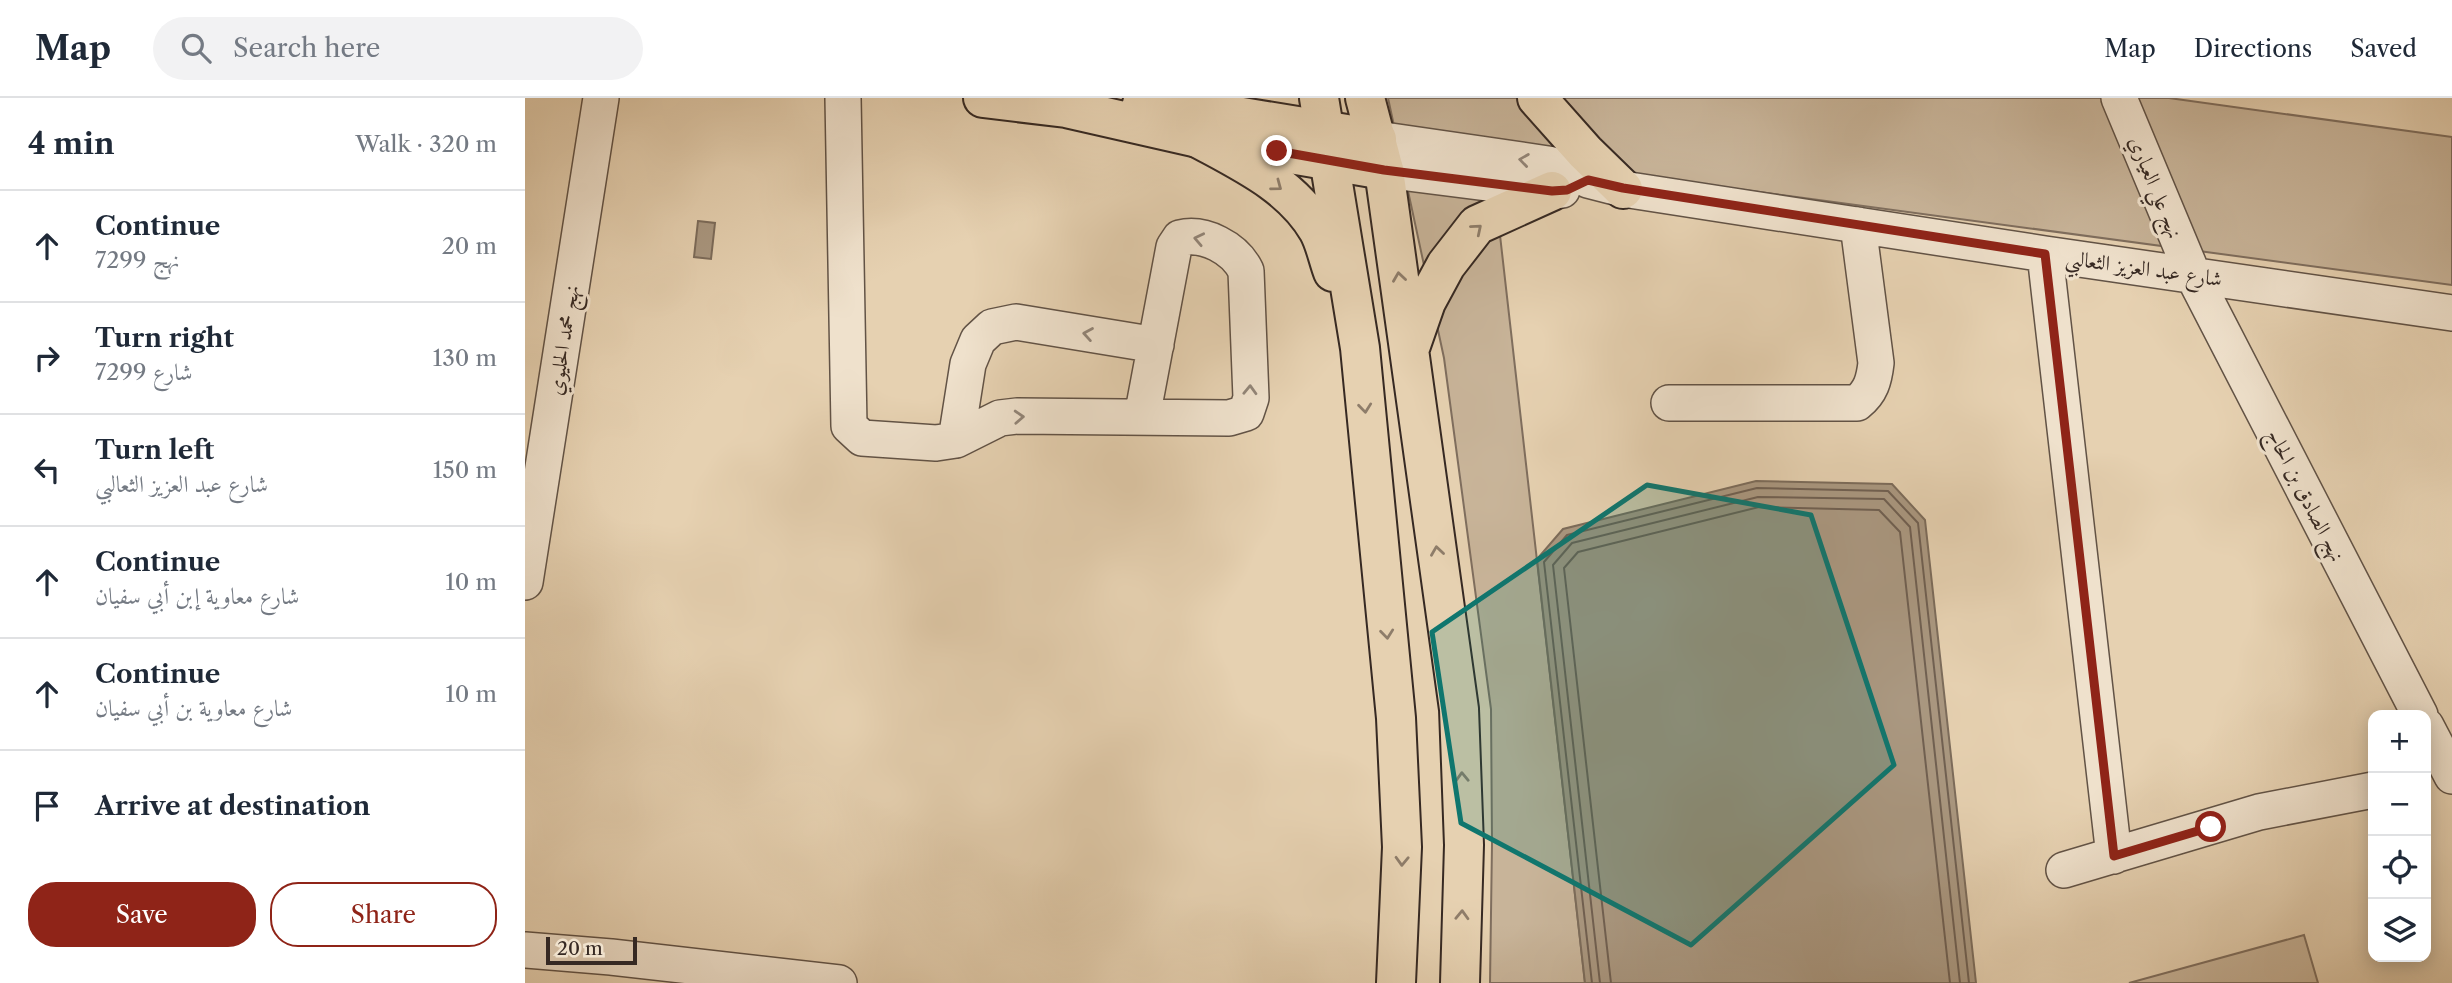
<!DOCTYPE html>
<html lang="en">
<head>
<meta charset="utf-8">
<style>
  body { margin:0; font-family:"Libre Caslon Text",Amiri,serif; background:#f2f2f3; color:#1f2937 }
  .controls { position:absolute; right:21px; bottom:21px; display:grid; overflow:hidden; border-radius:14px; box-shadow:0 4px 18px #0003 }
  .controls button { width:63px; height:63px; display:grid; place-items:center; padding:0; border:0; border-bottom:2px solid #e0e1e3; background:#fff; color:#1f2937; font:35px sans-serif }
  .scale { position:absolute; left:21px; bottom:18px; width:91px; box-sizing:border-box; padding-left:7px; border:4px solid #362923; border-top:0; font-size:19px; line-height:24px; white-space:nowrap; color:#362923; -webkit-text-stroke:5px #efe1cc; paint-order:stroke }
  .stop { position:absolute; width:21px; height:21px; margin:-16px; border:5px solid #8f2418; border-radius:50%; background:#fff }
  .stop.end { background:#8f2418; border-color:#fff; box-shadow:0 2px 7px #0008 }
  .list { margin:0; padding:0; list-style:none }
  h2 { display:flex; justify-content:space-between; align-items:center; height:91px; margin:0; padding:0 28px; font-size:30px }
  h2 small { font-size:23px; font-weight:400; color:#747a83 }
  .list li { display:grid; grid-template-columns:46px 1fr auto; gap:21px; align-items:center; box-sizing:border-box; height:112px; padding:0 28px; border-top:2px solid #e0e1e3 }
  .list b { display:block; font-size:26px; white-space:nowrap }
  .list p { margin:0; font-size:23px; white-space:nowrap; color:#747a83 }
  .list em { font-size:23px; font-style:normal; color:#747a83 }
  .actions { display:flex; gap:14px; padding:21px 28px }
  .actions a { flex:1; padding:16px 0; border:2px solid #8f2418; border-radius:28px; text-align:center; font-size:24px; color:#8f2418 }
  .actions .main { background:#8f2418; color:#fff }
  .icon { flex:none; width:38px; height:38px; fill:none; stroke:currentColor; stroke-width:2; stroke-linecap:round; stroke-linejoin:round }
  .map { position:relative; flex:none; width:1927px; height:885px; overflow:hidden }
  header { display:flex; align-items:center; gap:42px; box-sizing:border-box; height:98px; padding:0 35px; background:#fff; border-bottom:2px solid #e0e1e3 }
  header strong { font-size:33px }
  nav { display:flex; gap:38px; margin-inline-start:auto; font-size:24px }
  .search { width:490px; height:63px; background:#f2f2f3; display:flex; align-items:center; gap:18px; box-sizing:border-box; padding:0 24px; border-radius:38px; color:#747a83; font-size:26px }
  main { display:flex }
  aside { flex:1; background:#fff }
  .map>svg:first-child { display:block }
  .green { fill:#c8b499; stroke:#7f6e5e; stroke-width:2 }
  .water { fill:#aa9881; stroke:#7c6c5b; stroke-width:2 }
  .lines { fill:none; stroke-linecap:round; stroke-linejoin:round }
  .shore { stroke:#706052; stroke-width:2 }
  .minor-casing { stroke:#625346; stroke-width:38 }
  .major-casing { stroke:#362923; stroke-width:42 }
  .highway-casing { stroke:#362923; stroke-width:42 }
  .minor { stroke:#efe1cc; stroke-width:35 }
  .major { stroke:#e6d1b1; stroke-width:38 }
  .highway { stroke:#e6d1b1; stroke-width:38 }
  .oneway { stroke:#928578 }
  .oneway2 { stroke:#8e7d6a }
  .route { stroke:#8f2418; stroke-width:9 }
  .marked { fill:#0f766e; fill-opacity:0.2; stroke:#0f766e; stroke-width:5; stroke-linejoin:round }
  .labels { text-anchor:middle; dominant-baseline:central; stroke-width:6; stroke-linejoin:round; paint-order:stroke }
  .street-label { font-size:21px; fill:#362923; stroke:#efe1cc }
</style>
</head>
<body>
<header>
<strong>Map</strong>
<div class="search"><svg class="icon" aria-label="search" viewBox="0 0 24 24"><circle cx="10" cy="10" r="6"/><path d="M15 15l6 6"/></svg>Search here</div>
<nav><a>Map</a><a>Directions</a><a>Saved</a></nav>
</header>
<main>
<aside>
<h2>4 min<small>Walk · 320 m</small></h2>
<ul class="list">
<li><svg class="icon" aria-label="ahead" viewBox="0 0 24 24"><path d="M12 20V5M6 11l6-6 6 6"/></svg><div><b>Continue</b><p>نهج 7299</p></div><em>20 m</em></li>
<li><svg class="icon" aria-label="right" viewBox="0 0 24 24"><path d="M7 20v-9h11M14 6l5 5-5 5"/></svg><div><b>Turn right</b><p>شارع 7299</p></div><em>130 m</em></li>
<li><svg class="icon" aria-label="left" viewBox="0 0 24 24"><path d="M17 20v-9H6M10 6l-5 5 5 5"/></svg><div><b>Turn left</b><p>شارع عبد العزيز الثعالبي</p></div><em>150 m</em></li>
<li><svg class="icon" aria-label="ahead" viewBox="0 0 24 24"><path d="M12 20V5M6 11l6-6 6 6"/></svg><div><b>Continue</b><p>شارع معاوية إبن أبي سفيان</p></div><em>10 m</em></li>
<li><svg class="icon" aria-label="ahead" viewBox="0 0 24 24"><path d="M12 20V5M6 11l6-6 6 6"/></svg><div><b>Continue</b><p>شارع معاوية بن أبي سفيان</p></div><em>10 m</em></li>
<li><svg class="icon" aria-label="arrive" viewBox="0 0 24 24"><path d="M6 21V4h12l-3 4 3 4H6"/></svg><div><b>Arrive at destination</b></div></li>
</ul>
<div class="actions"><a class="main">Save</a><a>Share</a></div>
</aside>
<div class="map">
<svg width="1927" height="885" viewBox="0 0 1927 885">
  <rect width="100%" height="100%" fill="#e6d1b1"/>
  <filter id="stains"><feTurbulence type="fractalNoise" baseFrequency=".00286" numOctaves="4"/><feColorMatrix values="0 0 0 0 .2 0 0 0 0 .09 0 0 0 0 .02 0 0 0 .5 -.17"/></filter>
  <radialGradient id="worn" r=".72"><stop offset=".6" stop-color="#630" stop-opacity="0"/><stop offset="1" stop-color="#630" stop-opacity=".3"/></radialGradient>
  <path class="green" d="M863 0H1644L1927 39V187L966 58 1060 885H965L967 746 966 611 919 260Z
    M1779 837 1793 885H1604Z"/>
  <path class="water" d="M173 123 190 125 186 161 169 159Z
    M1231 383 1367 386 1400 422 1451 885H1060L1012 461 1038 431Z"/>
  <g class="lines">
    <path class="shore" d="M1067 885 1019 464 1042 437 1232 390 1363 393 1393 425 1444 885
      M1075 885 1028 467 1047 445 1233 399 1359 401 1385 429 1435 885
      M1086 885 1039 470 1053 454 1234 409 1354 412 1375 434 1425 885"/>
    <g class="minor-casing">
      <path id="minor" d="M318 0 324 328 337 340 411 345 431 342 475 320 492 318 704 320 721 315 726 300 721 173C710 150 679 134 655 140L649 149 617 319
        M1594 0 1668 177 1895 617
        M852 41 1023 66 1049 73 1063 82 1098 91 1520 156 1927 215
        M859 72 1027 93 1037 92
        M1520 156 1589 758
        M1144 305H1332C1346 294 1349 282 1351 265L1333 127
        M431 342 443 266 453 242 467 229 491 224 631 247
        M0 484 76 0
        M1901 628 1927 678
        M1539 772 1734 714 1848 692
        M0 852 86 859 314 885"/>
    </g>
    <g class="major-casing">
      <path id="major" d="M458 0 541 10 673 40 859 72
        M617 6 631 5 852 41"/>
    </g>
    <g class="highway-casing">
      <path id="highway" d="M794 0 835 250 871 620 877 749 871 885
        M840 0 859 72 934 611 939 747 935 885
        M1012 0 1060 54 1098 91
        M631 5 641 0
        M673 40C717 64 767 87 793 132 800 144 803 161 808 174
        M886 247 901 204 921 167 952 127 1027 93"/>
    </g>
    <use href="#minor" class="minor"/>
    <use href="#major" class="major"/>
    <use href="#highway" class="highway"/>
  </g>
  <defs><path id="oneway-chevron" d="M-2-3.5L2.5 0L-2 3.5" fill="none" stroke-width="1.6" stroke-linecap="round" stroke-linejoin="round" transform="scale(1.75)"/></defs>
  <g class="oneway">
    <use href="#oneway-chevron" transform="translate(999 62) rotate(-172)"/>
    <use href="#oneway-chevron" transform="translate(674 141) rotate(-168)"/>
    <use href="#oneway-chevron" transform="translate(563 236) rotate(-170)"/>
    <use href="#oneway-chevron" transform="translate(725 292) rotate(-88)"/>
    <use href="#oneway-chevron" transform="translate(494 319) rotate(-3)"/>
  </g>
  <g class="oneway2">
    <use href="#oneway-chevron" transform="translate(752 88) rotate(37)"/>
    <use href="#oneway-chevron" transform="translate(952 131) rotate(-40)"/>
    <use href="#oneway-chevron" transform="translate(874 179) rotate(-98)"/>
    <use href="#oneway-chevron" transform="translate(840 310) rotate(84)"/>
    <use href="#oneway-chevron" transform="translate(912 453) rotate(-98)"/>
    <use href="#oneway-chevron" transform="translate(862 536) rotate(84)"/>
    <use href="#oneway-chevron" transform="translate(937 679) rotate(-92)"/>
    <use href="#oneway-chevron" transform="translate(877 763) rotate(92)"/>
    <use href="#oneway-chevron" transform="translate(937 817) rotate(-88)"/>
  </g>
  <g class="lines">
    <path class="route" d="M752 53 859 72 1027 93 1042 92 1063 82 1098 90 1520 156 1589 758 1686 729"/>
  </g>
  <path class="marked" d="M1122 387 1286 417 1369 667 1166 847 936 725 907 534Z"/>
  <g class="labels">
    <g class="street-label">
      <text transform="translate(1631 89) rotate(68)">نهج علي العياري</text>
      <text transform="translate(1619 170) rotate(8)">شارع عبد العزيز الثعالبي</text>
      <text transform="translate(38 242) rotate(-81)">نهج محمد الحليوي</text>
      <text transform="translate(1781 397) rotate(63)">نهج الصادق بن الحاج</text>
    </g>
  </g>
  <rect width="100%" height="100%" filter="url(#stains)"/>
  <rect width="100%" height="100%" fill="url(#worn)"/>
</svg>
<div class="controls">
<button>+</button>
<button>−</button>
<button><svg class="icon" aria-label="locate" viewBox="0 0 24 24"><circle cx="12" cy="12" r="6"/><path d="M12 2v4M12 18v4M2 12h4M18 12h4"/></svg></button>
<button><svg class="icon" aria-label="layers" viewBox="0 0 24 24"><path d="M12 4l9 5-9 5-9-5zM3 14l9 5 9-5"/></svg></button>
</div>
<div class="scale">20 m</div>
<div class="stop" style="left:1686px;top:729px"></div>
<div class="stop end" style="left:752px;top:53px"></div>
</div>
</main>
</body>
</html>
